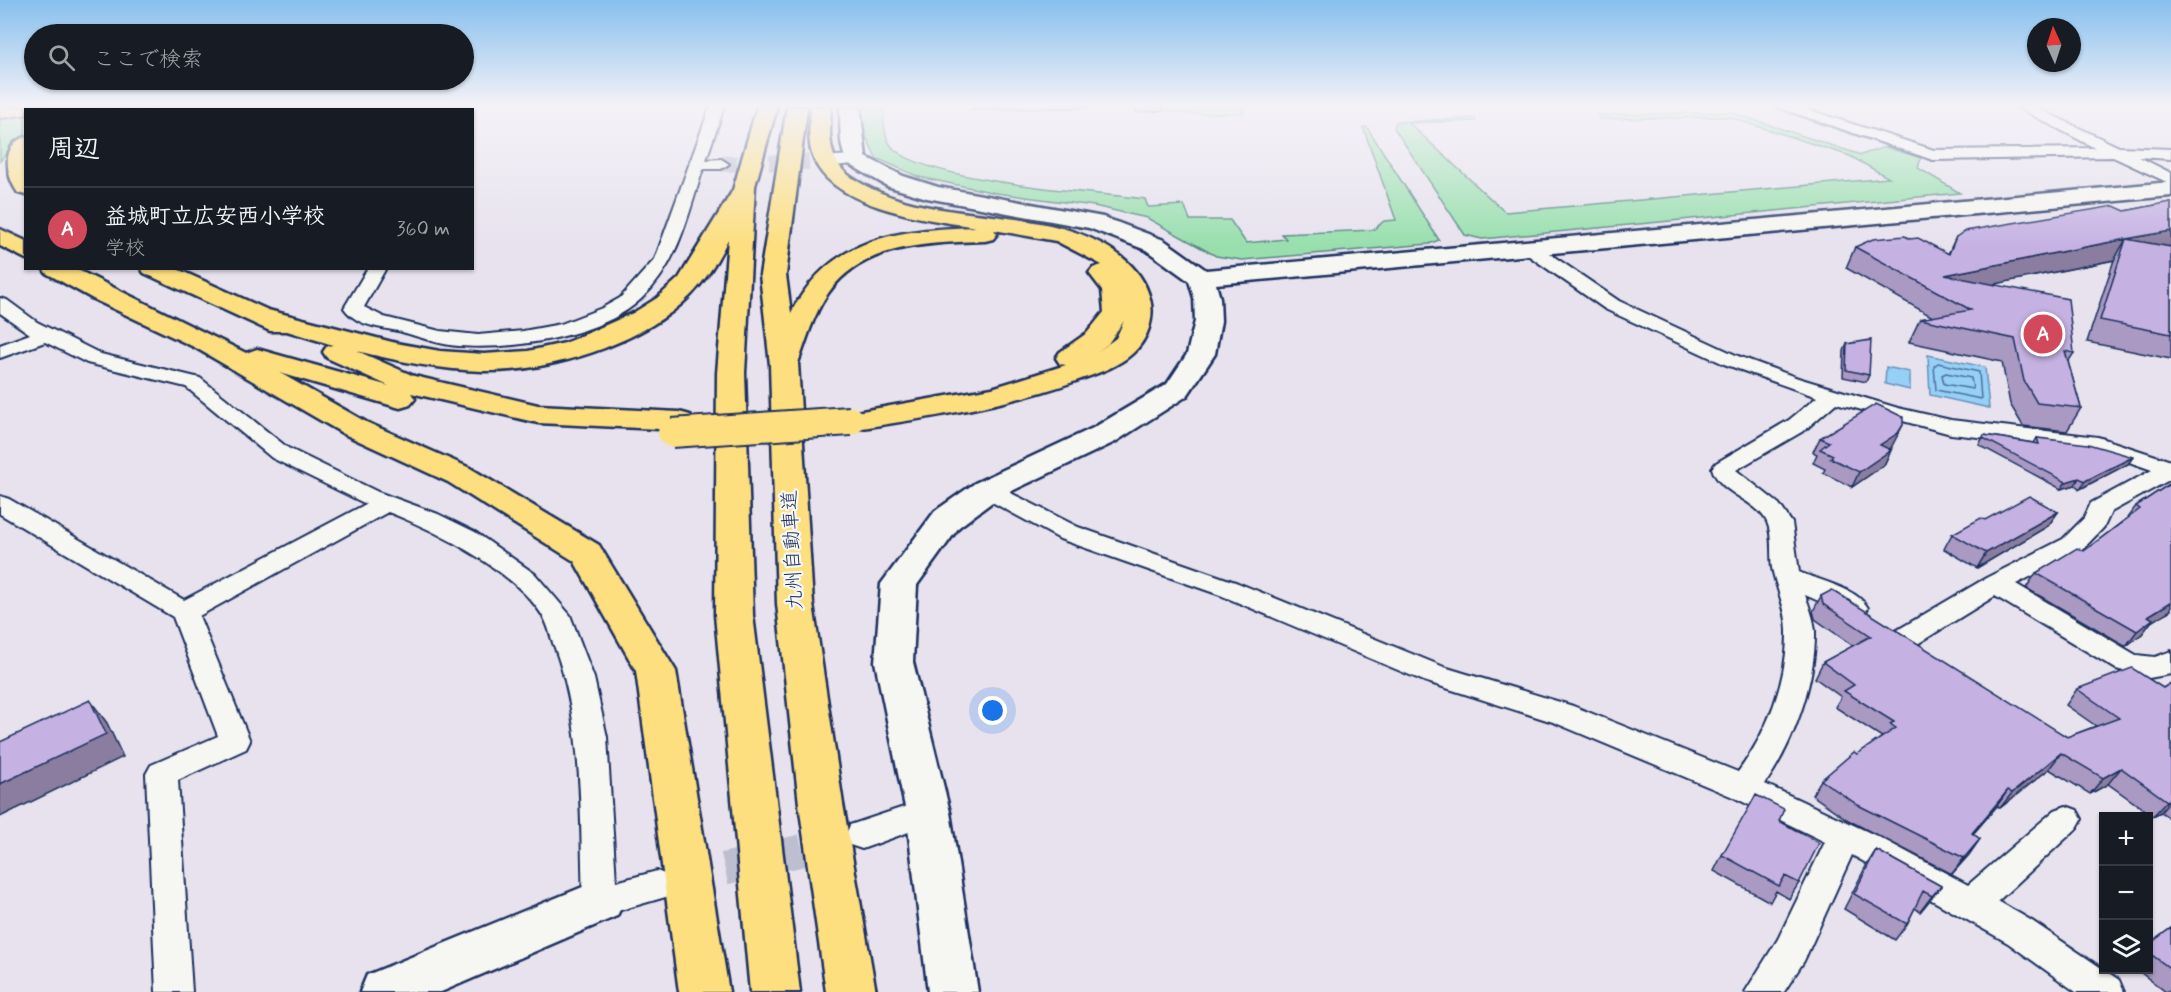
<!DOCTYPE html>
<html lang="ja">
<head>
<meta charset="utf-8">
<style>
  body { margin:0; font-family:Mynerve,"Klee One",sans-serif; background:#242831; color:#f1f3f6 }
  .controls { position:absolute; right:18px; bottom:18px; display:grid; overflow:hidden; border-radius:0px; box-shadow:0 2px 4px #0004 }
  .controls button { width:54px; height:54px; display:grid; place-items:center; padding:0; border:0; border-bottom:2px solid #363941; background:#171b24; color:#f1f3f6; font:30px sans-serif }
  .compass { position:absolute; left:2027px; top:18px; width:54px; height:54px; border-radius:50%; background:#171b24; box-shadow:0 2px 4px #0004; rotate:357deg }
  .you { position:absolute; left:993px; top:711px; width:21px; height:21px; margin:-15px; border:4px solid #fff; border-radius:50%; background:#1a73e8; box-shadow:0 0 0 9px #1a73e833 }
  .badge { display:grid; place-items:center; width:39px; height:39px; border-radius:50%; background:#d1495b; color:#fff; font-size:20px; font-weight:700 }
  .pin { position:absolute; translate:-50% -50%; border:3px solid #fff; box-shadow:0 2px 6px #0006 }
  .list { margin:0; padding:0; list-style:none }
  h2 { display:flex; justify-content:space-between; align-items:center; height:78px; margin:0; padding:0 24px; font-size:26px }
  h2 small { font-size:20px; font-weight:400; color:#9ea1a6 }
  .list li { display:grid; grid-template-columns:39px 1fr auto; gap:18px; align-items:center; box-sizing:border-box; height:84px; padding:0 24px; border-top:2px solid #363941 }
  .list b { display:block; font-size:22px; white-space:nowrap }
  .list p { margin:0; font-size:20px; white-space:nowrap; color:#9ea1a6 }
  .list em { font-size:20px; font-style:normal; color:#9ea1a6 }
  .icon { flex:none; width:33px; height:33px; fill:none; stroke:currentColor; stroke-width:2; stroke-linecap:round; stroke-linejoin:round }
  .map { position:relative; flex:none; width:2171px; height:992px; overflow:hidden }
  .search { position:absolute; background:#171b24; box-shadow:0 2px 4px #0004; left:24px; top:24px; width:450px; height:66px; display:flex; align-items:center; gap:15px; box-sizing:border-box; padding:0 21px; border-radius:33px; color:#9ea1a6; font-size:22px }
  .panel { position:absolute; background:#171b24; box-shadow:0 2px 4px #0004; left:24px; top:108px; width:450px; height:162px; border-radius:0px }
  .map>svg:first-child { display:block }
  .green { fill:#98dfad; stroke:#5a8786; stroke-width:1.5 }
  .water { fill:#96d0f6; stroke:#6590b9; stroke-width:1.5 }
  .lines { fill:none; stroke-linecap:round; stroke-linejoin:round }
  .shore { stroke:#4c6f9b; stroke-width:1.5 }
  .stream { stroke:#6590b9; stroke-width:5 }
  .street-tunnel-far1 { stroke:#bebed1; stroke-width:16; stroke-dasharray:16 8; stroke-linecap:butt }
  .street-tunnel { stroke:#bebed1; stroke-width:32; stroke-dasharray:32 16; stroke-linecap:butt }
  .street-casing { stroke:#1b2f5e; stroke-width:4 }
  .secondary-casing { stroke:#1b2f5e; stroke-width:5 }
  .primary-casing { stroke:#1b2f5e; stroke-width:5 }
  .highway-casing { stroke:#1b2f5e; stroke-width:5 }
  .street { fill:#f6f6f2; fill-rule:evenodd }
  .secondary { fill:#f6f6f2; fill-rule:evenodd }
  .primary { fill:#fddf80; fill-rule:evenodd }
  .highway { fill:#fddf80; fill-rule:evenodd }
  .highway-bridge-casing { stroke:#1b2f5e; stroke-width:32; stroke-linecap:butt }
  .highway-bridge { stroke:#fddf80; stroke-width:28 }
  .wall { fill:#a999c3; stroke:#1b2f5e; stroke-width:1.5 }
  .shaded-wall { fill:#8a7d9f; stroke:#1b2f5e; stroke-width:1.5 }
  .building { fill:#c5b2e3; stroke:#1b2f5e; stroke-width:1.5 }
  .labels { text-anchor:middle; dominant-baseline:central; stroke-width:4.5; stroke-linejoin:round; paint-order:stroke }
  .street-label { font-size:20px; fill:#1b2f5e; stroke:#f6f6f2 }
</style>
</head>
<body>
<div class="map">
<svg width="2171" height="992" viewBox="0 0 2171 992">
  <rect width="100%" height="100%" fill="#e7e2ee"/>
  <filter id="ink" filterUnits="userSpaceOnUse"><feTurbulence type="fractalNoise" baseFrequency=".0167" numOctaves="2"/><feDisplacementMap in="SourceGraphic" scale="12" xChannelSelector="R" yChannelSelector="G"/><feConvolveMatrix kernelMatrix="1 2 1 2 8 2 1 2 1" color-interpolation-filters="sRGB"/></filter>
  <g filter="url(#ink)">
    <path class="green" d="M864 107H883C884 121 883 140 895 150 932 182 1090 192 1145 199L1148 207 1184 205 1190 220H1230L1246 243 1286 239 1282 234 1373 230 1384 221 1396 220 1363 127H1367L1439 240 1429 244 1242 260 1216 256 1147 218 1094 206 996 193 919 177 876 158 861 125Z
      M1166 107H1242L1244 113 1189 114 1166 110Z
      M25 110V136L12 146 0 161V113Z
      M1730 112 1861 155 1885 147 1921 158 1918 168 1960 193 1482 239 1465 235 1394 128 1396 122 1475 118 1476 121 1409 123 1505 212 1889 178 1850 156 1729 117 1601 119 1597 115Z"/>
    <path class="water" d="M1928 355 1985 367 1989 408 1930 395Z
      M1886 367 1910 372V390L1885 384Z"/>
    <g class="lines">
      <path class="shore" d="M1938 363 1979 372 1981 399 1936 390 1934 366Z
        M1946 373 1971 378 1973 389 1944 384 1942 375Z"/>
      <path class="stream" d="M1775 107 1910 152"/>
      <path class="street-tunnel-far1" d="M721 164 835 161"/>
      <path class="street-tunnel" d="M678 880 836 842"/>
      <g class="street-casing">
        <path id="street" d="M138 107H158L156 110H136Z
          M710 107H724L706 160 721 159 729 164 721 169H703C688 215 678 265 641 299 601 337 512 350 459 346 439 345 421 337 402 332 381 327 357 327 344 308L368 268H386L364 307 384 317 440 331 478 335 523 331 561 324 602 308 620 298 655 259Z
          M1777 107H1799L1934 150 2095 148 2017 107H2035L2119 147 2171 149V159L2139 157 2171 173V184L2113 157 1933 160Z
          M856 155 864 160 861 163 835 166 827 161 835 156Z
          M1528 242 1534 243 1619 301 1738 356 1798 378 1898 408 1951 420 2098 437 2171 461V479L2111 512 2104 527 2081 551 2016 584 2136 655 2155 657 2171 651V674L2149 678 2116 669 1995 596 1914 646 1904 649 1894 646 1890 639 1894 632 1986 578 2063 539 2084 518 2091 503 2152 470 2095 450 1951 434 1836 403 1805 430 1736 470 1779 504 1792 523 1799 572C1820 581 1857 588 1868 608L1864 615 1855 617 1805 595C1809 606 1814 619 1815 631 1816 681 1794 743 1765 784L1879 837 1968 885 2055 810 2066 806 2077 810 2082 819 2077 828 1998 901 2032 921 2119 980 2124 992H2076L2008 943 1852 855 1804 961 1784 992H1745L1778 939 1825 842 1733 797 1553 722 1424 681 1220 595 1060 539 979 495 975 490 979 485 987 483 995 485 1078 527 1238 583 1444 667 1573 706 1738 772C1767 733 1788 680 1787 631 1787 610 1776 588 1772 568 1770 554 1773 535 1767 522 1756 499 1719 494 1712 468L1716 463 1789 420 1817 397 1724 364 1605 309 1522 251 1519 247Z
          M0 298 7 300 37 322 101 354 200 378 288 448 378 492 438 514 475 532 535 574 570 615 594 678 607 737 616 882 657 871 669 876 674 886 669 896 600 916 588 912 583 901C580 816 584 729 555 648 551 639 549 627 544 618 516 571 437 531 388 512L199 616 250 741 246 749 178 780 192 992H156L146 774 151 765 218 736 173 617 0 514V496L9 499 184 600 366 504 272 458 186 387 87 363 45 342 0 358V345L30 334 0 313Z
          M928 799 939 803 944 812 939 821 862 849 850 845 846 835 850 825Z"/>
      </g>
      <g class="secondary-casing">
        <path id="secondary" d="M840 107H860L866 157 903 176 938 187 1103 217 1164 240 1206 270 2171 182V196L1216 284 1220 298 1221 321 1215 354 1187 396 1115 442 999 497 959 527 917 585 913 662 950 812 978 992H928L906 812 875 662 881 584 935 511 975 483 1093 428 1167 384 1187 354 1195 321 1194 298 1189 281 1146 250 1089 228 927 198 887 186 849 164C838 149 841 125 840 107Z
          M600 880 617 886 624 901 617 916 441 992H360L367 975Z"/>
      </g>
      <g class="primary-casing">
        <path id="primary" d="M0 107H46L44 110H26V114L0 118Z"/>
      </g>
      <g class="highway-casing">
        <path id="highway" d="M98 107H125L123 110H97Z
          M757 107H777L755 186 745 373 753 615 800 992H750L715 615 717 373 728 239C718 260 706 280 690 296 642 344 550 372 483 371 440 370 398 361 357 351L414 376 538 405 679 412 690 415 694 421 690 427 679 430 538 423 411 393 415 399 410 405 400 408 280 373 366 422 470 468 599 545 676 671 729 992H679L636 671 574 561 448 482 344 434 196 348 93 299 46 273 43 268H74L246 353 257 349 389 386 327 358 323 352 327 346 333 345 287 331H270L144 273 141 268H175L268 310 396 343 440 351 484 354 528 351 565 343 633 313 657 298 679 278 733 190Z
          M787 107H807L786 275 791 313C831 236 897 230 976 227 930 220 831 208 813 157 807 141 810 124 811 107H831C829 133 827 161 851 177 916 221 1004 208 1075 232 1106 243 1142 264 1150 299 1155 318 1148 339 1133 353 1118 367 1095 374 1076 381 1003 407 926 418 850 430L839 427 835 421 839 415 992 388 1066 365 1060 364 1056 358 1060 352 1087 333 1104 312 1102 290 1089 273 1093 268 1102 265 1056 241 994 230 997 234 993 239 985 241C931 243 864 243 829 292 814 312 807 339 798 363L813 604 843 804 876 992H826L799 804 777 604 770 365 760 275ZM1124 321 1116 338 1097 352 1107 345Z
          M26 137V195L18 193C6 176 0 144 26 137Z
          M0 229 26 241V259L0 246Z"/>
      </g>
      <use href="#street" class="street"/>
      <use href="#secondary" class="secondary"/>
      <use href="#primary" class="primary"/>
      <use href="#highway" class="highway"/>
      <g class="highway-bridge-casing">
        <path id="highway-bridge" d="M672 433 850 421"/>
      </g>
      <use href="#highway-bridge" class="highway-bridge"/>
    </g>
    <path class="wall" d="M972 107H1163V111L1136 112 1135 107 972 110Z
      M2171 202V359L2087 342 2114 260 1994 284 2074 353 2068 362 2081 408 2067 431 2023 426 2010 404 2002 362 1909 342 1920 319 1933 317 1846 268 1855 247 1910 239 1948 254 1956 237 2125 211Z
      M1847 344 1869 375 1866 382 1843 377 1844 351Z
      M1984 435 2034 443 2037 438 2133 457 2128 464 2080 489 2075 485 2061 489 1979 445Z
      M1820 438 1891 448 1889 449 1891 450 1884 465 1852 487 1823 473 1825 469 1813 463 1817 454 1813 452Z
      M2171 483 2151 622 2142 634 2126 646 2026 588 2036 573 2084 551 2127 518 2136 506Z
      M2058 512 2048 526 1977 568 1944 549 1952 534 1985 520Z
      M1821 596 2067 737 2096 726 2066 705 2077 689 2163 688 2171 683V819L2161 812 2153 816 2108 784 2090 794 2049 769 2000 808 1997 806 1973 834 1980 839 1952 874 1848 820 1812 795 1821 780 1882 737 1835 707 1841 697 1815 678 1823 662 1853 646 1815 619 1813 611Z
      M1779 821 1799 883 1789 899 1776 891 1770 902 1714 871 1722 855Z
      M1876 850 1941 886 1920 912 1915 908 1907 924 1895 940 1844 909 1866 866Z
      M2171 928V989L2166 992 2136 969H2148V945Z"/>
    <path class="shaded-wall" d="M2171 231V249L2126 239Z
      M2126 239 2114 260 1942 295 1945 275Z
      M1903 425 1891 448 1872 459 1880 445Z
      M1891 450 1884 465 1852 487 1859 472Z
      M2133 457 2128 464 2080 489 2085 481Z
      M2079 478 2075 485 2061 489 2066 482Z
      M2058 512 2048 526 1977 568 1986 553Z
      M2171 602V610L2151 622 2142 634 2126 646 2148 616Z
      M90 700 107 723 123 757 0 817V784Z
      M2061 753 2049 769 2000 808 2012 793Z
      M2121 768 2108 784 2090 794 2103 778Z
      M2008 790 1997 806 1960 849 1972 833Z
      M2171 798V800L2161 812 2153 816 2167 801Z
      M1980 839 1969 855 1952 874 1964 858Z
      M1941 886 1929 901 1920 912 1932 896Z"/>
    <path class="building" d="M2171 202V231L2126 239 2171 247V334L2100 320 2126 239 1945 275 2068 299 2074 353 2065 351 2081 408 2037 403 2024 381 2015 339 1920 319 1971 310 1855 247 1873 239 1905 236 1910 239 1918 238 1949 254 1956 237 1965 231 2114 206 2125 211Z
      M1871 340 1869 375 1846 370 1847 344Z
      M1876 404 1903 417V425L1898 433 1880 445 1891 450 1859 472 1830 458 1833 455 1820 449 1829 442 1820 438Z
      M1984 435 2039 444 2037 438 2088 444 2133 457 2085 481 2079 478 2066 482 1983 438Z
      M2171 483V602L2148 616 2153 619 2137 631 2036 573 2077 548 2084 551 2140 509 2136 506Z
      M2029 496 2058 512 1986 553 1952 534 1981 518 1985 520Z
      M1832 590 2067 737 2119 718 2077 689 2132 668 2163 688 2171 683V798L2167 801 2121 768 2103 778 2061 753 2012 793 2008 790 1972 833 1980 839 1964 858 1858 805 1821 780 1854 752 1857 754 1896 728 1890 724 1894 722 1844 691 1854 685 1823 662 1871 636 1823 604 1821 596Z
      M90 700 106 734 0 784V742Z
      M1756 795 1784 809 1779 821 1819 843 1799 883 1785 876 1779 886 1722 855Z
      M1876 850 1941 886 1932 896 1923 891 1907 924 1854 894Z
      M2171 928V969L2148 952V945Z"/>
  </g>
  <linearGradient id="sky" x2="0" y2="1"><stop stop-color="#87bfee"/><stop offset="0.43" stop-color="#f4f2f7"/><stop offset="1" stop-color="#f4f2f7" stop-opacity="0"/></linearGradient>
  <rect width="2171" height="246" fill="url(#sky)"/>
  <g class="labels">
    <g class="street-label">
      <text transform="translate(793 550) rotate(-93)">九州自動車道</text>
    </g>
  </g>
</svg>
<div class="controls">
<button>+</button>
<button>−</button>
<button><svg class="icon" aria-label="layers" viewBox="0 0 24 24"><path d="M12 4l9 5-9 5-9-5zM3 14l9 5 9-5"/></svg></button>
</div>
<svg class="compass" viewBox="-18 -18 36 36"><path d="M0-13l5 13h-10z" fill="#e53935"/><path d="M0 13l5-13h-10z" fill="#9ea1a6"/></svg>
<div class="you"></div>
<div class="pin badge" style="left:2043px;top:334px">A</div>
<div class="search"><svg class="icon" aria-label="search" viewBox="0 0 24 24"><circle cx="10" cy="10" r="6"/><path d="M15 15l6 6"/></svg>ここで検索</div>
<section class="panel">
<h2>周辺<small></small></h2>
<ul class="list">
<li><span class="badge">A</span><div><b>益城町立広安西小学校</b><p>学校</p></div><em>360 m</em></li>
</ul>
</section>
</div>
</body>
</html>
